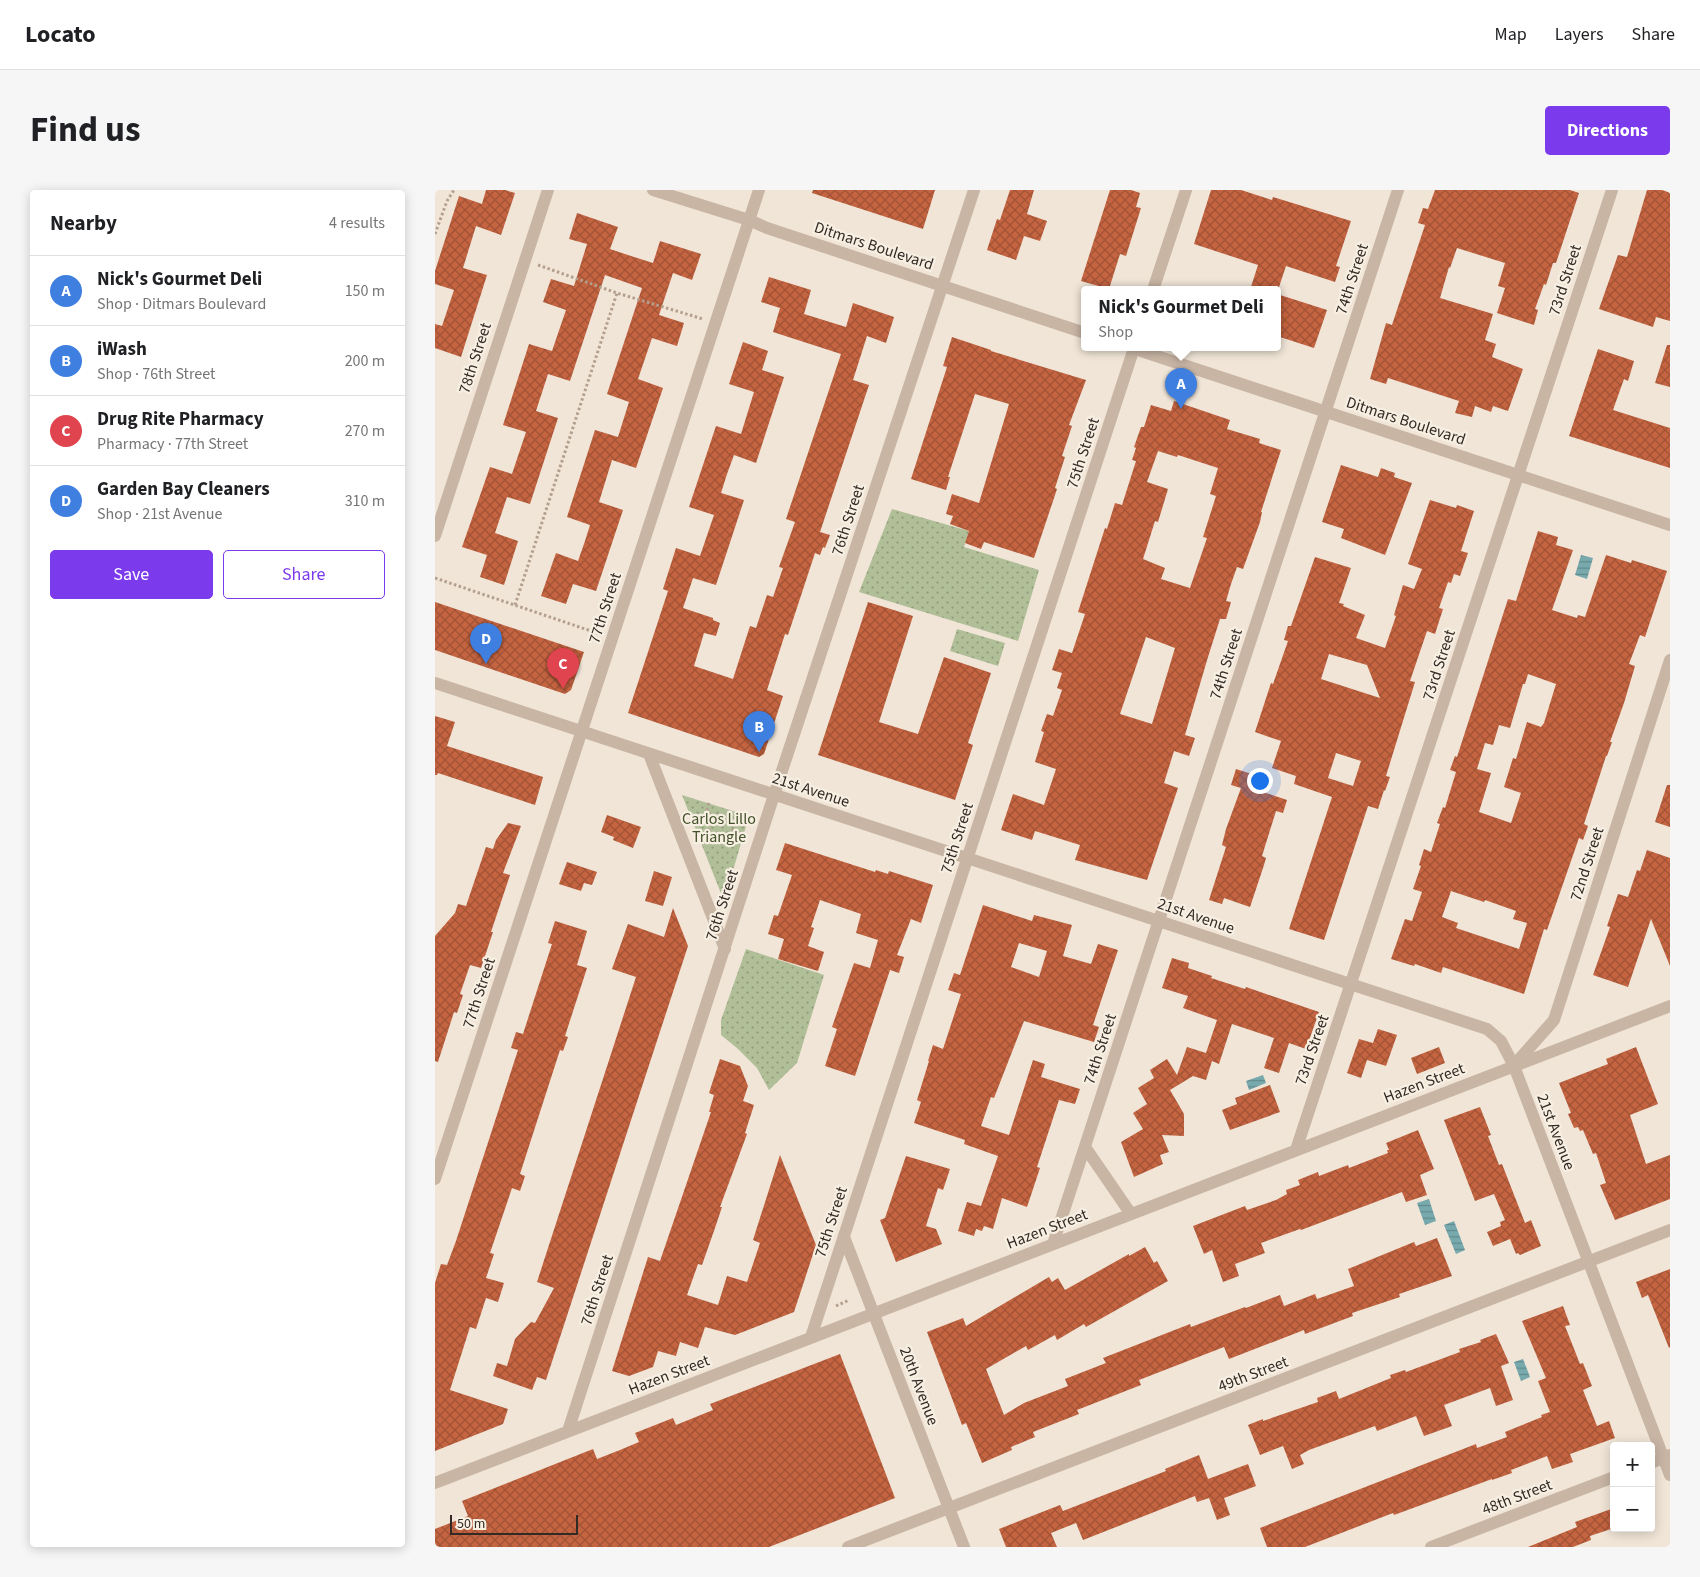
<!DOCTYPE html>
<html lang="en">
<head>
<meta charset="utf-8">
<style>
  body { margin:0; font-family:"Source Sans 3",sans-serif; background:#f6f6f6; color:#202124 }
  .controls { position:absolute; right:15px; bottom:15px; display:grid; overflow:hidden; border-radius:5px; box-shadow:0 2px 12px #0003 }
  .controls button { width:45px; height:45px; display:grid; place-items:center; padding:0; border:0; border-bottom:1px solid #e0e0e0; background:#fff; color:#202124; font:25px sans-serif }
  .scale { position:absolute; left:15px; bottom:12px; width:128px; box-sizing:border-box; padding-left:5px; border:2px solid #332a25; border-top:0; font-size:14px; line-height:18px; white-space:nowrap; color:#332a25; -webkit-text-stroke:4px #f8efe3; paint-order:stroke }
  .you { position:absolute; left:824px; top:590px; width:18px; height:18px; margin:-12px; border:4px solid #fff; border-radius:50%; background:#1a73e8; box-shadow:0 0 0 8px #1a73e833 }
  .badge { display:grid; place-items:center; width:32px; height:32px; border-radius:50%; background:#7c3aed; color:#fff; font-size:16px; font-weight:700 }
  .pin { position:absolute; translate:-50% -41px; filter:drop-shadow(0 1px 2px #0008) }
  .pin::after { content:''; position:absolute; top:26px; width:18px; height:15px; background:inherit; clip-path:polygon(0 0,100% 0,50% 100%) }
  .popup { position:absolute; left:646px; top:96px; width:200px; height:65px; box-sizing:border-box; display:grid; place-content:center; border-radius:5px; background:#fff; filter:drop-shadow(0 1px 4px #0005); font-size:16px; white-space:nowrap; color:#757577 }
  .popup b { font-size:19px; color:#202124 }
  .popup::after { content:''; position:absolute; left:50%; top:100%; margin-left:-10px; border:10px solid transparent; border-top-color:#fff }
  .list { margin:0; padding:0; list-style:none }
  h2 { display:flex; justify-content:space-between; align-items:center; height:65px; margin:0; padding:0 20px; font-size:21px }
  h2 small { font-size:16px; font-weight:400; color:#757577 }
  .list li { display:grid; grid-template-columns:32px 1fr auto; gap:15px; align-items:center; box-sizing:border-box; height:70px; padding:0 20px; border-top:1px solid #e0e0e0 }
  .list b { display:block; font-size:19px; white-space:nowrap }
  .list p { margin:0; font-size:16px; white-space:nowrap; color:#757577 }
  .list em { font-size:16px; font-style:normal; color:#757577 }
  .actions { display:flex; gap:10px; padding:15px 20px }
  .actions a { flex:1; padding:11px 0; border:1px solid #7c3aed; border-radius:5px; text-align:center; font-size:18px; color:#7c3aed }
  .actions .main { background:#7c3aed; color:#fff }
  .map { position:relative; flex:none; width:1235px; height:1357px; overflow:hidden; border-radius:5px }
  header { display:flex; align-items:center; gap:30px; box-sizing:border-box; height:70px; padding:0 25px; background:#fff; border-bottom:1px solid #e0e0e0 }
  header strong { font-size:24px }
  nav { display:flex; gap:28px; margin-inline-start:auto; font-size:18px }
  .intro { display:flex; align-items:center; justify-content:space-between; box-sizing:border-box; height:120px; padding:0 30px }
  h1 { margin:0; font-size:35px }
  .button { padding:12px 22px; border-radius:5px; background:#7c3aed; color:#fff; font-size:18px; font-weight:700 }
  main { display:flex; gap:30px; padding:0 30px }
  aside { flex:1; background:#fff; border-radius:5px; box-shadow:0 2px 12px #0003 }
  .map>svg:first-child { display:block }
  .park { fill:url(#park-dots) }
  .water { fill:url(#water-rules) }
  .building { fill:url(#building-cross-hatch); fill-rule:evenodd }
  .lines { fill:none; stroke-linecap:round; stroke-linejoin:round }
  .path { stroke:#b49f8e; stroke-width:3; stroke-dasharray:2.5 2.5; stroke-linecap:butt }
  .minor { stroke:#c8b5a4; stroke-width:12 }
  .tertiary { stroke:#c8b5a4; stroke-width:12 }
  .labels { text-anchor:middle; dominant-baseline:central; stroke-width:4.5; stroke-linejoin:round; paint-order:stroke }
  .street-label { font-size:16px; fill:#332a25; stroke:#f8efe3 }
  .park-label { font-size:16px; fill:#425129; stroke:#f8efe3 }
</style>
</head>
<body>
<header>
<strong>Locato</strong>
<nav><a>Map</a><a>Layers</a><a>Share</a></nav>
</header>
<div class="intro"><h1>Find us</h1><a class="button">Directions</a></div>
<main>
<aside>
<h2>Nearby<small>4 results</small></h2>
<ul class="list">
<li><span class="badge" style="background:#3f7fe0">A</span><div><b>Nick's Gourmet Deli</b><p>Shop · Ditmars Boulevard</p></div><em>150 m</em></li>
<li><span class="badge" style="background:#3f7fe0">B</span><div><b>iWash</b><p>Shop · 76th Street</p></div><em>200 m</em></li>
<li><span class="badge" style="background:#e0444e">C</span><div><b>Drug Rite Pharmacy</b><p>Pharmacy · 77th Street</p></div><em>270 m</em></li>
<li><span class="badge" style="background:#3f7fe0">D</span><div><b>Garden Bay Cleaners</b><p>Shop · 21st Avenue</p></div><em>310 m</em></li>
</ul>
<div class="actions"><a class="main">Save</a><a>Share</a></div>
</aside>
<div class="map">
<svg width="1235" height="1357" viewBox="0 0 1235 1357">
  <defs>
    <pattern id="park-dots" width="8" height="8" patternUnits="userSpaceOnUse" patternTransform="scale(1.25)"><rect width="8" height="8" fill="#b1bf98"/><path d="M2 2h.1M6 6h.1" fill="none" stroke="#919b7c" stroke-width="1.8" stroke-linecap="round"/></pattern>
    <pattern id="water-rules" width="6" height="5" patternUnits="userSpaceOnUse" patternTransform="scale(1.25)"><rect width="6" height="5" fill="#77a9ad"/><path d="M0 2.5h6" fill="none" stroke="#628a8d"/></pattern>
    <pattern id="building-cross-hatch" width="8" height="8" patternUnits="userSpaceOnUse" patternTransform="scale(1.25)"><rect width="8" height="8" fill="#c56441"/><path d="M0 0l8 8M0 8l8-8" fill="none" stroke="#a15336"/></pattern>
  </defs>
  <rect width="100%" height="100%" fill="#f0e5d7"/>
  <path class="park" d="M457 319 534 341 529 357 604 380 583 451 424 402Z
    M522 439 570 453 563 476 515 461Z
    M247 605 314 626 289 711Z
    M311 759 389 785 362 873 334 900 322 878 302 858 286 845V830Z"/>
  <path class="water" d="M1146 365 1158 368 1152 389 1140 385Z
    M828 885 831 893 814 900 811 891Z
    M994 1009 1001 1031 990 1035 982 1013Z
    M1019 1031 1030 1060 1021 1064 1009 1035Z
    M1088 1169 1095 1187 1086 1191 1079 1172Z"/>
  <path class="building" d="M51 0H70L80 3 66 45 41 36 28 78 52 85 26 167 0 158V134L7 136 19 100 0 94V81L24 6 47 14Z
    M378 0H500L488 39 377 3Z
    M575 0H599L592 24 612 31 605 51 589 46 581 70 552 60 562 29 565 30Z
    M675 0H696L705 3 701 17 706 18 691 66 685 64 674 99 646 91Z
    M776 0H806L837 10 838 7 916 31 901 76 905 77 900 92 851 76 843 100H815L823 75 759 54Z
    M1000 0H1135L1144 3 1121 73H1118L1111 95 1109 94 1100 119 1103 120 1099 135 1062 123 1070 98 1063 96 1070 73 1022 58 1015 78 1014 77 1005 108 1058 124 1050 150 1061 154 1057 167 1088 179 1073 221 1058 216 1056 222 1040 216 1037 227 1020 223 1024 211 953 188 951 194 935 189 951 133 957 135 990 35 983 33 988 18 993 19Z
    M1212 0H1227L1235 3V131L1221 127 1218 137 1164 119 1183 65 1192 67Z
    M142 23 183 37 175 59 196 66 218 73 225 51 266 64 257 90 238 83 224 125 249 133 242 156 217 148 203 189 228 198 201 278 177 270 164 312 188 320 161 401 138 394 131 414 106 406 121 363 143 371 150 351 155 335 132 327 160 240 183 247 194 212 172 204 207 98 170 85 135 191 113 184 101 221 123 228 95 314 72 307 60 343 83 351 69 395 45 387 52 365 27 357 55 277 77 284 91 242 68 235 94 154 117 161 131 120 108 112 116 89 139 96 152 54 134 49Z
    M334 87 376 100 369 124 411 137 418 113 459 127 451 153 432 146 418 190 434 195 385 342 395 345 390 358 388 357 385 365 380 363 353 445 350 444 332 500 348 506 329 564 324 567 193 523 233 401 228 399 241 358 265 366 279 325 254 317 281 236 306 244 319 202 294 194 308 152 333 161 327 180 349 187 321 273 299 265 292 284 286 303 309 310 281 395 258 388 248 418 278 428V430L285 433 281 446 269 443 259 476 298 489 315 436 321 438 332 405 338 407 348 378 344 377 360 332 351 329 406 164 338 142 345 118 326 112Z
    M842 104 892 120 879 158 842 146Z
    M517 147 556 160V161L651 190 634 235 637 236 627 266 630 267 620 298 622 299 599 368 549 352 546 359 530 353 534 341 515 334 518 326 511 324 517 304 544 313 574 214 540 204 513 287H515L511 300 476 289 512 177 508 176Z
    M1232 155H1235V197L1220 193Z
    M1163 159 1199 171 1193 191 1189 189 1178 220 1235 238V278L1134 246Z
    M739 211 795 230 792 239 825 249 824 253 846 260 826 322H827L825 332 808 379 802 377 796 394 791 411 796 412 791 429H785L773 467 750 545 760 548 754 566 739 561 729 593 743 598 712 690 640 670 645 655 600 641 597 650 566 640 578 604 609 615 621 579 600 572 609 542 606 541 612 524 618 526 627 500 622 498 627 483 617 480 624 459 637 463 650 424 643 422 670 338 672 339 680 313 687 315 701 271 697 270 701 258 699 257 706 237H709L716 215 736 221ZM723 261 742 267 743 265 783 278 775 304 781 306 768 347 772 348 755 398 726 389 730 378 708 369 720 331 723 332 733 299 712 292ZM711 447 740 458 717 534 685 524Z
    M906 275 943 287 946 278 960 283 959 287 977 293 950 365 906 348 909 339 887 332Z
    M995 310 1021 318 1022 315 1039 321 1026 361 1033 363 1025 386 1019 384 1016 393 1013 392 1004 418 1008 419 1000 444 992 441 975 491 980 492 951 586 955 587 950 601 949 600 943 619 933 616 889 750 854 739 897 607 859 594 861 586 837 578 846 551 820 542 836 493 838 494 853 451 849 450 853 436H856L880 367 916 378 904 413 909 414 908 416 930 425 921 448 950 458 961 426 959 425 968 395 979 399 987 379 973 374ZM894 464 932 475 945 508 886 489ZM901 563 926 571 918 596 893 588Z
    M1103 341 1123 347 1121 355 1138 360 1117 420 1142 428 1143 425 1150 427 1171 365 1196 373 1197 370 1232 381 1210 447 1205 445 1194 474 1200 476 1189 513 1175 552H1177L1172 566H1171L1149 634 1153 636 1148 650 1144 648 1112 740 1109 739 1089 804 1008 777 1006 783 980 774 979 776 956 769 970 729 977 731 987 702 978 699 986 676 984 675 989 659 996 662 1005 634 1002 633 1008 617 1010 618 1021 582 1015 580 1020 566 1022 567 1073 409 1081 411ZM1093 484 1121 494 1109 533 1106 537 1092 532 1081 569 1078 568 1069 597 1086 603 1076 633 1044 622 1056 583 1042 579 1050 553 1058 555 1064 535 1075 538 1088 494H1090ZM1016 701 1049 712 1050 710 1081 721 1078 729 1092 733 1084 759 1021 738 1023 733 1007 727Z
    M0 412 149 462 136 500 130 504 0 460Z
    M433 412 478 426 444 532 483 544 509 467 556 483 533 553 538 555 520 610 383 565Z
    M0 526 20 532 12 556 108 587 100 615 3 583 2 585H0Z
    M801 579 829 588 825 601 852 610 848 623 841 621 827 666 831 668 829 675 815 717 789 708 787 714 774 710 791 657 787 655 791 639 806 598 796 595Z
    M1232 595H1235V637L1220 632Z
    M172 625 206 637 198 658 178 650 179 647 166 642Z
    M73 633 86 636 68 683 75 685 56 742H58L46 778 35 775 25 804 28 805 22 823 19 822 3 872 0 871V746L20 723 23 714 31 716 51 657 58 659 61 650Z
    M350 653 440 682 441 680 453 684 454 681 498 695 486 733 476 729 462 765 469 767 464 783 455 780 420 886 390 876 402 839 397 837 419 773 435 778 443 750 421 743 426 724 385 710 376 737 379 738 373 756 389 762 383 781 343 769 349 749 333 744 339 725 343 726 357 685 341 680Z
    M1212 660 1235 668V776L1216 729 1193 797 1158 785 1175 737 1172 736 1183 704 1193 707 1202 680 1205 681Z
    M132 672 162 682 157 695 149 693 146 701 124 694Z
    M219 681 237 687 228 716 210 711Z
    M548 715 597 731 599 725 637 735 628 766 656 774 663 754 683 760 658 835 664 837 659 852 589 831 559 908 556 907 546 936 574 945 598 870 610 874 606 887 645 899 640 914 624 910 602 977 605 978 592 1017 567 1008 558 1039 549 1036 547 1041 541 1039 539 1046 523 1041 532 1012 546 1016 563 966 529 954 530 950 479 933 486 912 482 910 494 871H493L498 855 508 859 526 804 513 800 519 783 525 785ZM584 753 612 761 604 787 576 777Z
    M238 718 253 756 111 1190 102 1187 97 1200 58 1186 62 1173 72 1176 80 1149 96 1132 100 1133 119 1098 102 1092 201 787 177 779 193 734 229 747Z
    M120 731 152 741 142 775 152 778 130 846 133 847 128 861 125 860 85 984 90 986 85 1001 77 998 55 1063 59 1064 51 1088 69 1093 63 1112 51 1108 41 1139 35 1137 15 1200 73 1219 68 1234 0 1261V1093L6 1074 12 1075 21 1051 83 860 76 858 81 842 88 844 117 754 113 753Z
    M737 768 754 773 753 778 777 786 776 788 810 799 811 797 834 805 884 822 871 859 854 853 844 883 829 878 839 848 797 834 784 874 777 871 771 890 758 886 735 900 749 924V946L727 945 734 962 725 965 728 974 699 987 686 952 708 939 698 923 712 914 703 898 719 888 715 880 732 869 742 885 752 857 771 863 782 830 748 818 753 806 727 798Z
    M943 839 962 845 951 876 932 870 926 888 912 883 924 849 938 853Z
    M1004 857 1010 873 982 884 976 868Z
    M1201 857 1223 914 1195 925 1211 974 1235 965V1009L1180 1030 1165 995 1171 993 1161 963 1158 964 1148 940 1145 941 1143 937 1139 938 1133 924 1136 923 1124 893 1173 874 1171 869Z
    M285 869 305 876 313 896 308 911 319 915 310 943 312 944 285 1017H287L280 1038 267 1075 263 1074 252 1105 283 1115 292 1086 312 1092 325 1053 318 1050 345 965 381 1055 359 1122 300 1145 270 1137 263 1158 245 1152 241 1166 223 1161 218 1177 194 1186 177 1181 213 1067 225 1071 276 922H274L279 905 274 903Z
    M835 895 845 922 795 940 787 920 802 914 800 908Z
    M1045 917 1056 945 1053 946 1064 975 1067 974 1090 1033 1096 1030 1106 1056 1085 1065 1083 1063 1081 1064 1075 1049 1058 1056 1052 1042 1066 1036 1065 1032 1070 1030 1059 1004 1040 1011 1009 930Z
    M983 940 999 979 985 985 992 1005 971 1012 967 1002 866 1040 865 1039 826 1053 830 1063 800 1074 804 1086 788 1092 777 1060 769 1064 758 1036 810 1016 812 1020 841 1010 852 1004 851 1000 865 995 863 990 883 982 884 986 913 975 914 978 953 963 952 960H954L951 953Z
    M471 966 515 979 508 1000 503 998 491 1036 501 1039 507 1054 461 1072 445 1030 450 1028Z
    M1002 1048 1017 1086 964 1104 965 1107 917 1123 918 1126 870 1144 869 1140 794 1169 789 1157 704 1190 706 1195 642 1220 644 1224 598 1242 600 1247 576 1257 577 1260 547 1273 531 1233 527 1235 492 1142 528 1128 531 1136 614 1087 617 1092 623 1088 630 1100 694 1064V1066L710 1057 719 1073 722 1071 733 1091 651 1137 649 1134 622 1150 620 1145 593 1160 591 1156 551 1179 569 1225 589 1213 633 1196 630 1189 671 1173 668 1168 755 1134 756 1137 810 1117 811 1118 845 1105 849 1116 880 1104 882 1109 919 1096 913 1079 979 1052 981 1056Z
    M1235 1079V1157L1234 1158 1213 1105 1207 1108 1201 1092Z
    M1128 1116 1135 1135 1130 1136 1145 1174 1148 1173 1157 1196 1148 1200 1162 1236 1174 1231 1180 1248 1135 1264 1138 1272 1117 1279 1112 1266 1076 1280 1077 1283 1057 1290V1289L959 1325 958 1323 870 1357H832L825 1338 1041 1254 1042 1258 1072 1247 1070 1242 1107 1227 1106 1225 1115 1222 1103 1191 1111 1188 1087 1131Z
    M1061 1144 1074 1173 1066 1176 1078 1210 1061 1216 1055 1198 1009 1215 1017 1236 989 1246 981 1226 942 1241 940 1236 874 1260 865 1265 869 1274 857 1279 848 1256 825 1265 813 1235 828 1229V1231L883 1212 882 1208 901 1201 904 1209 956 1188 955 1185 970 1180 971 1182 1025 1162 1024 1159 1046 1152 1045 1150Z
    M405 1164 460 1308 334 1357H0V1339L33 1326 27 1311 158 1259 162 1269 185 1260 204 1252 200 1243 238 1228 241 1235 278 1220 275 1214Z
    M764 1265 773 1289 813 1274 821 1296 789 1308 795 1325 782 1330 774 1308 762 1312 760 1306 648 1350 641 1333 616 1343 622 1357H571L564 1339 625 1315 628 1321 731 1281 730 1279Z
    M1179 1318V1338L1155 1346 1156 1350 1138 1357H1093L1142 1337 1140 1332Z"/>
  <g class="lines">
    <path class="path" d="M0 44 12 11 19 0
      M103 75 182 103 268 129
      M0 388 165 444
      M80 415 182 103
      M274 613 272 620 281 631
      M274 641a12 12 0 1 1 24 0a12 12 0 1 1-24 0Z
      M401 1116 414 1110"/>
    <path class="minor" d="M718 100 751 0
      M0 346 113 0
      M0 493 1052 839 1066 851 1079 876 1235 1285
      M214 564 290 759
      M1080 874 1119 830 1235 470
      M650 957 696 1024
      M861 960 1177 0
      M0 989 324 0
      M409 1047 529 1357
      M618 1054 963 0
      M376 1147 699 158
      M133 1241 339 605 539 0
      M1216 1273 1235 1265
      M0 1293 1235 816
      M413 1357 1235 1040
      M996 1357 1179 1287"/>
    <path class="tertiary" d="M218 0 314 30 332 38 650 143
      M697 158 1235 335"/>
  </g>
  <g class="labels">
    <g class="street-label">
      <text transform="translate(439 56) rotate(18)">Ditmars Boulevard</text>
      <text transform="translate(917 89) rotate(-72)">74th Street</text>
      <text transform="translate(1130 90) rotate(-72)">73rd Street</text>
      <text transform="translate(40 168) rotate(-72)">78th Street</text>
      <text transform="translate(971 231) rotate(18)">Ditmars Boulevard</text>
      <text transform="translate(648 263) rotate(-72)">75th Street</text>
      <text transform="translate(413 330) rotate(-72)">76th Street</text>
      <text transform="translate(170 418) rotate(-72)">77th Street</text>
      <text transform="translate(791 474) rotate(-72)">74th Street</text>
      <text transform="translate(1004 475) rotate(-72)">73rd Street</text>
      <text transform="translate(376 600) rotate(18)">21st Avenue</text>
      <text transform="translate(522 648) rotate(-72)">75th Street</text>
      <text transform="translate(1152 674) rotate(-72)">72nd Street</text>
      <text transform="translate(287 715) rotate(-72)">76th Street</text>
      <text transform="translate(761 726) rotate(19)">21st Avenue</text>
      <text transform="translate(44 803) rotate(-72)">77th Street</text>
      <text transform="translate(665 859) rotate(-72)">74th Street</text>
      <text transform="translate(877 860) rotate(-71)">73rd Street</text>
      <text transform="translate(989 893) rotate(-21)">Hazen Street</text>
      <text transform="translate(1121 942) rotate(69)">21st Avenue</text>
      <text transform="translate(396 1032) rotate(-72)">75th Street</text>
      <text transform="translate(612 1039) rotate(-21)">Hazen Street</text>
      <text transform="translate(162 1100) rotate(-72)">76th Street</text>
      <text transform="translate(818 1184) rotate(-21)">49th Street</text>
      <text transform="translate(234 1185) rotate(-21)">Hazen Street</text>
      <text transform="translate(484 1196) rotate(69)">20th Avenue</text>
      <text transform="translate(1082 1307) rotate(-21)">48th Street</text>
    </g>
    <g class="park-label">
      <text x="284" y="629">Carlos Lillo<tspan x="284" dy="18">Triangle</tspan></text>
    </g>
  </g>
</svg>
<div class="controls">
<button>+</button>
<button>−</button>
</div>
<div class="scale">50 m</div>
<div class="you"></div>
<div class="pin badge" style="left:746px;top:219px;background:#3f7fe0">A</div>
<div class="popup"><b>Nick's Gourmet Deli</b>Shop</div>
<div class="pin badge" style="left:324px;top:562px;background:#3f7fe0">B</div>
<div class="pin badge" style="left:128px;top:499px;background:#e0444e">C</div>
<div class="pin badge" style="left:51px;top:474px;background:#3f7fe0">D</div>
</div>
</main>
</body>
</html>
